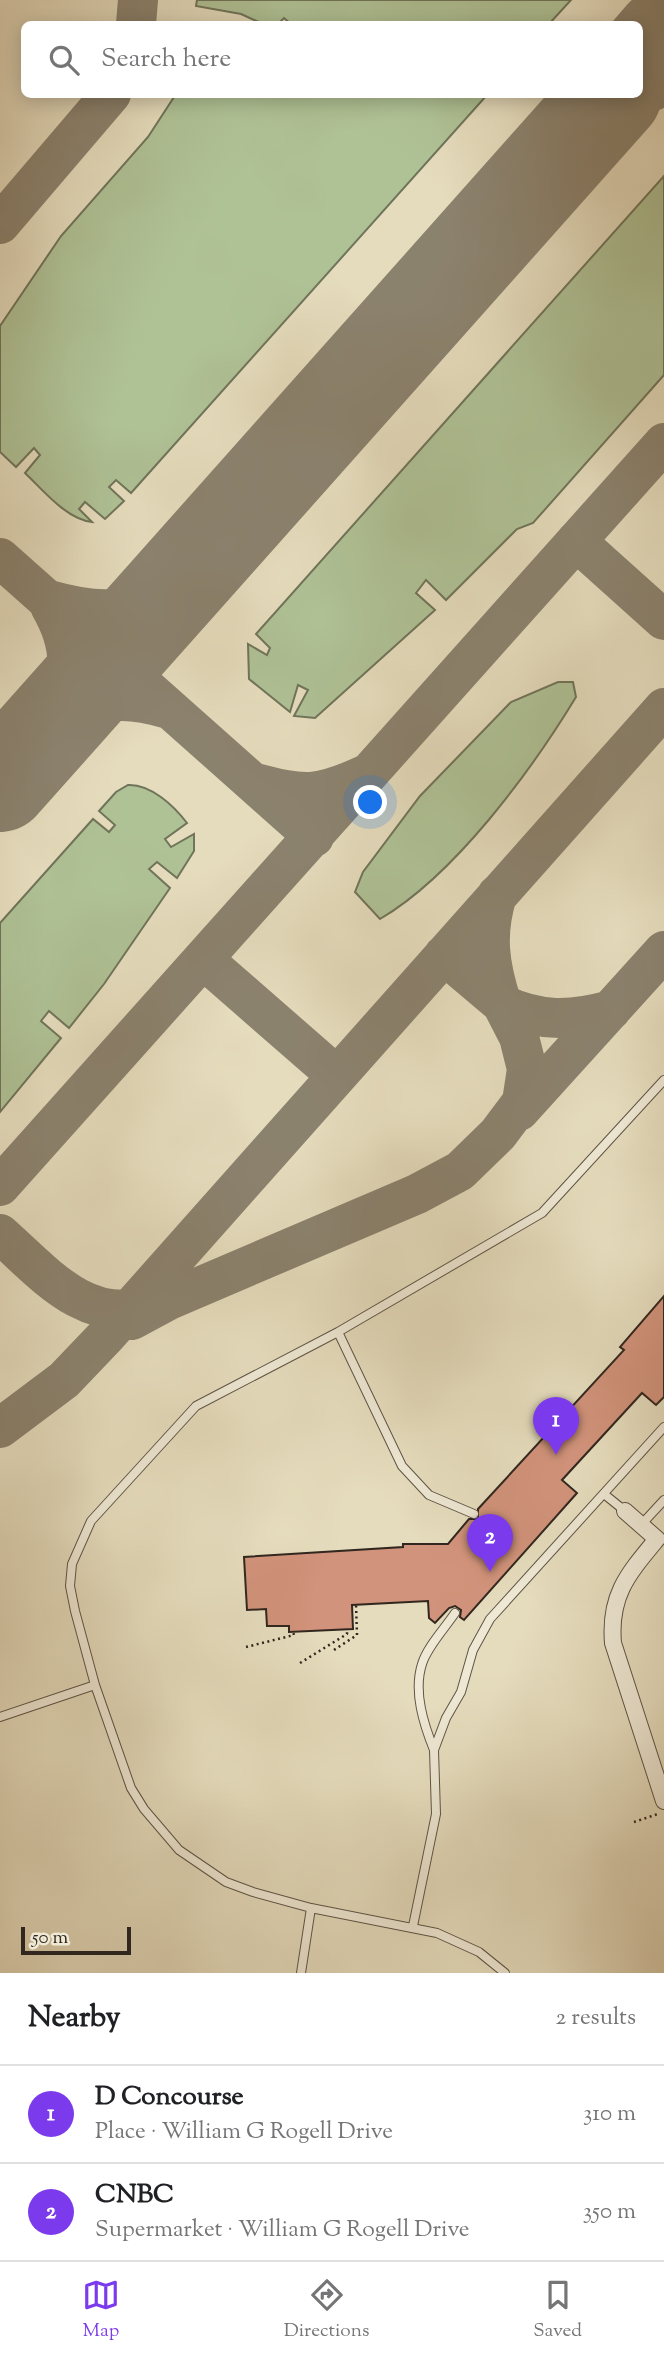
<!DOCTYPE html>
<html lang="en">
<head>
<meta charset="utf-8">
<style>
  body { margin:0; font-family:"Sorts Mill Goudy",serif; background:#f6f6f6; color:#202124 }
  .scale { position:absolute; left:21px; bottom:18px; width:110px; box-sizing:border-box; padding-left:7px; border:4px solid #31271f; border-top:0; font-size:19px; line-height:24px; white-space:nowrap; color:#31271f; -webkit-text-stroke:5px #eee8d4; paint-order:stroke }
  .you { position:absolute; left:371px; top:803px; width:24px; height:24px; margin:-18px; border:5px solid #fff; border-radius:50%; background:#1a73e8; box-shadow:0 0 0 10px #1a73e833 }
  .badge { display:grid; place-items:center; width:46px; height:46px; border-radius:50%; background:#7c3aed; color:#fff; font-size:23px; font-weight:700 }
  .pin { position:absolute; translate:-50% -58px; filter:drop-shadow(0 2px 4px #0008) }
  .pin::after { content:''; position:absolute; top:37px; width:24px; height:21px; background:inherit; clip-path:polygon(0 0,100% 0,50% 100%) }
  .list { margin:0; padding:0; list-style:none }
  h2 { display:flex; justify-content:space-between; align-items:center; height:91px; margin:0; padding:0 28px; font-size:30px }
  h2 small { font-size:23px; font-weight:400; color:#757577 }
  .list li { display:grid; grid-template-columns:46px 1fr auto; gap:21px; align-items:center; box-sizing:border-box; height:98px; padding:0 28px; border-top:2px solid #e0e0e0 }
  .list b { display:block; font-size:26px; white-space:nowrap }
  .list p { margin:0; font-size:23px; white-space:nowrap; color:#757577 }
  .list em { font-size:23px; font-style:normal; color:#757577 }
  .icon { flex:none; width:38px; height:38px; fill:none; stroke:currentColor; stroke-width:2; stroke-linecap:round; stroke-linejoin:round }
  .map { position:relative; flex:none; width:664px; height:1973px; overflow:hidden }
  .search { position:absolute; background:#fff; box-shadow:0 4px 18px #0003; left:21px; right:21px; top:21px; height:77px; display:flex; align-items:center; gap:18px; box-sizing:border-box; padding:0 24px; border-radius:10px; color:#757577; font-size:26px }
  .sheet { height:287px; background:#fff }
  nav { display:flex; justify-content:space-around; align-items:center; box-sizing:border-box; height:98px; border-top:2px solid #e0e0e0; background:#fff; font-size:19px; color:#757577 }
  nav a { display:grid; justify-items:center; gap:4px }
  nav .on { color:#7c3aed }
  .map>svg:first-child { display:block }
  .green { fill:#afc296; stroke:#70745a; stroke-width:2 }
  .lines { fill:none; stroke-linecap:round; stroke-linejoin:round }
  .taxiway { stroke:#8b826e; stroke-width:40 }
  .runway { stroke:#8b826e; stroke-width:98 }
  .building { fill:#d1937b; stroke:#31271f; stroke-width:2 }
  .service-casing { stroke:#5e5446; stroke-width:10 }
  .minor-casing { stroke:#5e5446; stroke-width:18 }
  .path { stroke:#31271f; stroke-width:2.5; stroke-dasharray:2 3.5; stroke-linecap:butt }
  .service { stroke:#eee8d4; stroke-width:8 }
  .minor { stroke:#eee8d4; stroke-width:16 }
</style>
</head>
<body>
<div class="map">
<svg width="664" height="1973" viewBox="0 0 664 1973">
  <rect width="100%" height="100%" fill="#e5dcbd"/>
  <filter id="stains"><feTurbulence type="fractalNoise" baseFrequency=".00286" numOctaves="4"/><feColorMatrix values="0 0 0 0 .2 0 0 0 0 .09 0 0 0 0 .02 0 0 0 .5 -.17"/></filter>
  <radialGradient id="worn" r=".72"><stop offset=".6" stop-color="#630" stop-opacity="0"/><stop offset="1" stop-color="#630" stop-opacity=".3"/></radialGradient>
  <path class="green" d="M197 0H571L549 24H291L284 18 278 24H263L241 14 196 6Z
    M176 94 487 95 131 493 116 480 109 487 124 501 105 519 85 502 79 509 92 522C66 519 43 490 25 473L40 455 34 448 16 467 0 452V326L61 236 148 137Z
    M664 176V375L533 523 517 529 446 600 426 580 416 593 435 610 315 718 294 716 308 690 298 685 290 712 249 679 248 644 267 655 270 648 256 634Z
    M558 682H573L576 697C531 771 455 875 380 919L355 892 363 872 420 796 511 702Z
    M128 785C151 784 174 806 187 823L165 839 171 847 194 834V851L177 878 157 862 149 869 170 888 104 984 69 1028 49 1011 41 1021 61 1038 0 1112V923L93 819 109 832 115 825 99 811 116 792Z"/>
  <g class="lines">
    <path class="taxiway" d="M136 24 138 0
      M0 224 111 94
      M576 541 664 620
      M0 558 314 837
      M49 600C99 614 127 614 173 588
      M50 606C76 651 70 680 51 726
      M51 726C94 700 119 694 168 709
      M252 782C305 796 317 797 367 774
      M497 895C485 934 489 965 502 1004 538 1022 572 1021 611 1010
      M204 960 337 1076
      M519 1111 664 951
      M0 1186 664 443
      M0 1234C43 1272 85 1325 149 1306
      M132 1320 171 1299 417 1194 460 1171 498 1134 522 1102 527 1069 519 1037 502 1004 444 955
      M0 1428 64 1380 106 1336 664 708"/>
    <path class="runway" d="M640 65 664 37
      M0 783 613 94"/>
  </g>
  <path class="building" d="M664 1296V1397L656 1405 642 1393 562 1480 577 1493 464 1620 460 1617 461 1610 455 1606 449 1608 435 1623 429 1618 428 1601 352 1605 353 1629 289 1632V1626H267L266 1609 247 1610 244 1557 403 1547V1544H448L469 1519H478V1509L624 1350 620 1347Z"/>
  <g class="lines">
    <g class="service-casing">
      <path id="service" d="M338 1332 402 1466 429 1495 474 1514
        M604 1494 625 1511
        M641 1525 664 1500
        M0 1717 95 1685
        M434 1750C424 1725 413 1692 422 1664 427 1647 445 1628 455 1613
        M413 1926 436 1814 434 1750 446 1718 461 1692 473 1650 490 1619 664 1427
        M301 1973 311 1908
        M505 1973 479 1952 437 1933 311 1908 253 1892 226 1882 179 1850 144 1809 131 1788 95 1685 75 1611 70 1586 72 1564 91 1521 196 1406 338 1332 542 1213 664 1080"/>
    </g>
    <g class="minor-casing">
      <path id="minor" d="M625 1511 657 1539C628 1574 609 1595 613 1643L664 1801"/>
    </g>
    <path class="path" d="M246 1647 294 1635 293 1632
      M334 1650 357 1635 356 1605
      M300 1663 347 1634V1629
      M634 1822 658 1814"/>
    <use href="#service" class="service"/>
    <use href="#minor" class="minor"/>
  </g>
  <rect width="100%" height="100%" filter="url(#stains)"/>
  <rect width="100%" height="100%" fill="url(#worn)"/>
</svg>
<div class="scale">50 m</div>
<div class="you"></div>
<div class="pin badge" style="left:556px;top:1455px">1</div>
<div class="pin badge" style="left:490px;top:1572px">2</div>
<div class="search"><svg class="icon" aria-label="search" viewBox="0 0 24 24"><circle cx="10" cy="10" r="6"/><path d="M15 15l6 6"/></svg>Search here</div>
</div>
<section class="sheet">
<h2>Nearby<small>2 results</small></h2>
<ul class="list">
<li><span class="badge">1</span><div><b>D Concourse</b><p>Place · William G Rogell Drive</p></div><em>310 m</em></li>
<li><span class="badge">2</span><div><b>CNBC</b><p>Supermarket · William G Rogell Drive</p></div><em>350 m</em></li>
</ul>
</section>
<nav>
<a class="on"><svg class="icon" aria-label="map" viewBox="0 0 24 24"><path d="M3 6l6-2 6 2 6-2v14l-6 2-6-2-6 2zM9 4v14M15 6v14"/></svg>Map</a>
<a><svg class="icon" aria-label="directions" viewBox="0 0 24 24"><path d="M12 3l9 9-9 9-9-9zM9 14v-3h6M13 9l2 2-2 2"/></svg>Directions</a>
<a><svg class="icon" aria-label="saved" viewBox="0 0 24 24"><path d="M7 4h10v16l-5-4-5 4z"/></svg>Saved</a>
</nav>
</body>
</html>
